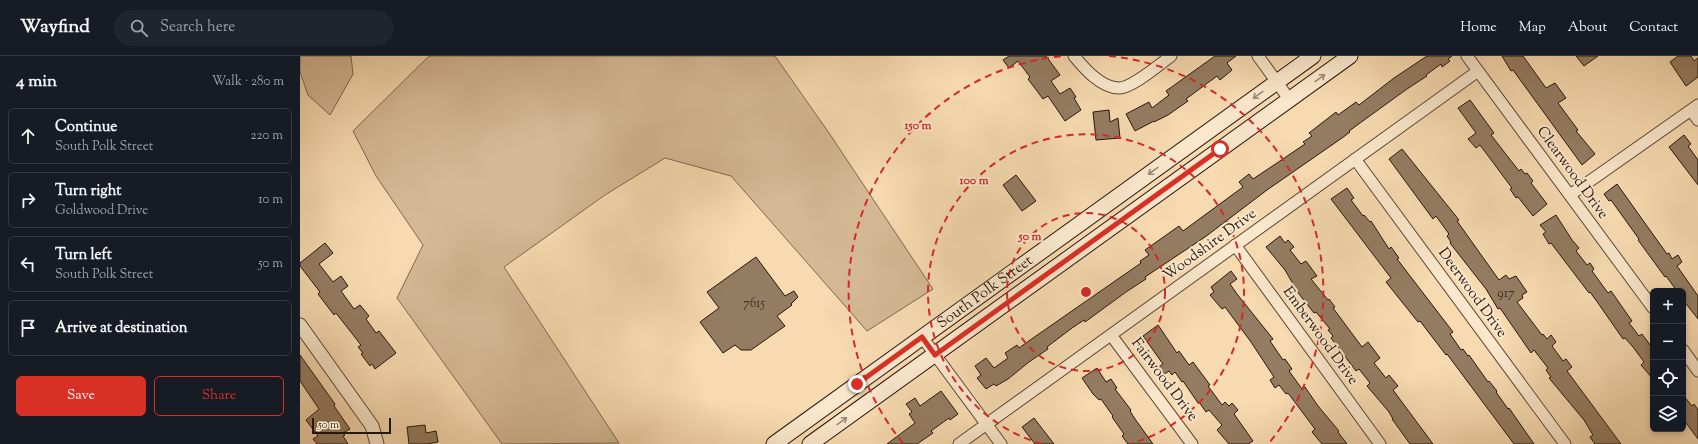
<!DOCTYPE html>
<html lang="en">
<head>
<meta charset="utf-8">
<style>
  body { margin:0; font-family:"Sorts Mill Goudy",serif; background:#20242c; color:#f1f3f6 }
  .controls { position:absolute; right:12px; bottom:12px; display:grid; overflow:hidden; border-radius:6px; box-shadow:0 2px 6px #0003 }
  .controls button { width:36px; height:36px; display:grid; place-items:center; padding:0; border:0; border-bottom:1px solid #363941; background:#171b24; color:#f1f3f6; font:20px sans-serif }
  .scale { position:absolute; left:12px; bottom:10px; width:79px; box-sizing:border-box; padding-left:4px; border:2px solid #29170d; border-top:0; font-size:11px; line-height:14px; white-space:nowrap; color:#29170d; -webkit-text-stroke:3px #fae7cc; paint-order:stroke }
  .stop { position:absolute; width:12px; height:12px; margin:-9px; border:3px solid #d93025; border-radius:50%; background:#fff }
  .stop.end { background:#d93025; border-color:#fff; box-shadow:0 1px 4px #0008 }
  .list { margin:0; padding:0; list-style:none }
  h2 { display:flex; justify-content:space-between; align-items:center; height:52px; margin:0; padding:0 16px; font-size:17px }
  h2 small { font-size:13px; font-weight:400; color:#9ea1a6 }
  .list li { display:grid; grid-template-columns:26px 1fr auto; gap:12px; align-items:center; box-sizing:border-box; height:56px; margin:0 8px 8px; padding:0 8px; border:1px solid #363941; border-radius:6px }
  .list b { display:block; font-size:15px; white-space:nowrap }
  .list p { margin:0; font-size:13px; white-space:nowrap; color:#9ea1a6 }
  .list em { font-size:13px; font-style:normal; color:#9ea1a6 }
  .actions { display:flex; gap:8px; padding:12px 16px }
  .actions a { flex:1; padding:9px 0; border:1px solid #d93025; border-radius:6px; text-align:center; font-size:14px; color:#d93025 }
  .actions .main { background:#d93025; color:#fff }
  .icon { flex:none; width:22px; height:22px; fill:none; stroke:currentColor; stroke-width:2; stroke-linecap:round; stroke-linejoin:round }
  .map { position:relative; flex:none; width:1398px; height:388px; overflow:hidden }
  header { display:flex; align-items:center; gap:24px; box-sizing:border-box; height:56px; padding:0 20px; background:#171b24; border-bottom:1px solid #363941 }
  header strong { font-size:19px }
  nav { display:flex; gap:22px; margin-inline-start:auto; font-size:14px }
  .search { width:280px; height:36px; background:#20242c; display:flex; align-items:center; gap:10px; box-sizing:border-box; padding:0 14px; border-radius:22px; color:#9ea1a6; font-size:15px }
  main { display:flex }
  aside { flex:1; background:#171b24 }
  .map>svg:first-child { display:block }
  .green { fill:#d4b994; stroke:#7e6850 }
  .building { fill:#947c62; stroke:#29170d }
  .lines { fill:none; stroke-linecap:round; stroke-linejoin:round }
  .minor-casing { stroke:#5c4836; stroke-width:13 }
  .tertiary-casing { stroke:#5c4836; stroke-width:15 }
  .secondary-casing { stroke:#29170d; stroke-width:17 }
  .minor { stroke:#fae7cc; stroke-width:11 }
  .tertiary { stroke:#fae7cc; stroke-width:13 }
  .secondary { stroke:#fae7cc; stroke-width:15 }
  .oneway { stroke:#9c8976 }
  .route { stroke:#d93025; stroke-width:5 }
  .ring { fill:none; stroke:#d62828; stroke-width:2; stroke-dasharray:7 5 }
  .labels { text-anchor:middle; dominant-baseline:central; stroke-width:4; stroke-linejoin:round; paint-order:stroke }
  .number-label { font-size:13px; fill:#443022 }
  .street-label { font-size:15px; fill:#29170d; stroke:#fae7cc }
  .centre { fill:#d62828; stroke:#fae7cc; stroke-width:2 }
  .ring-label { font-size:12px; text-anchor:middle; font-weight:bold; fill:#d62828; stroke:#fae7cc; stroke-width:4; stroke-linejoin:round; paint-order:stroke }
</style>
</head>
<body>
<header>
<strong>Wayfind</strong>
<div class="search"><svg class="icon" aria-label="search" viewBox="0 0 24 24"><circle cx="10" cy="10" r="6"/><path d="M15 15l6 6"/></svg>Search here</div>
<nav><a>Home</a><a>Map</a><a>About</a><a>Contact</a></nav>
</header>
<main>
<aside>
<h2>4 min<small>Walk · 280 m</small></h2>
<ul class="list">
<li><svg class="icon" aria-label="ahead" viewBox="0 0 24 24"><path d="M12 20V5M6 11l6-6 6 6"/></svg><div><b>Continue</b><p>South Polk Street</p></div><em>220 m</em></li>
<li><svg class="icon" aria-label="right" viewBox="0 0 24 24"><path d="M7 20v-9h11M14 6l5 5-5 5"/></svg><div><b>Turn right</b><p>Goldwood Drive</p></div><em>10 m</em></li>
<li><svg class="icon" aria-label="left" viewBox="0 0 24 24"><path d="M17 20v-9H6M10 6l-5 5 5 5"/></svg><div><b>Turn left</b><p>South Polk Street</p></div><em>50 m</em></li>
<li><svg class="icon" aria-label="arrive" viewBox="0 0 24 24"><path d="M6 21V4h12l-3 4 3 4H6"/></svg><div><b>Arrive at destination</b></div></li>
</ul>
<div class="actions"><a class="main">Save</a><a>Share</a></div>
</aside>
<div class="map">
<svg width="1398" height="388" viewBox="0 0 1398 388">
  <rect width="100%" height="100%" fill="#f7dab0"/>
  <filter id="stains"><feTurbulence type="fractalNoise" baseFrequency=".005" numOctaves="4"/><feColorMatrix values="0 0 0 0 .2 0 0 0 0 .09 0 0 0 0 .02 0 0 0 .5 -.17"/></filter>
  <radialGradient id="worn" r=".72"><stop offset=".6" stop-color="#630" stop-opacity="0"/><stop offset="1" stop-color="#630" stop-opacity=".3"/></radialGradient>
  <path class="green" d="M0 0H51L53 18 30 59 8 39 0 16Z
    M129 0H475L529 77 633 233 567 275 431 120 365 102 305 139 204 211 319 387 202 388 97 242 123 189 76 120 53 75Z"/>
  <path class="building" d="M709 0H746L760 19 751 25 760 38 770 32 776 41 774 42 781 54 765 65 748 40 743 43 728 23 730 21 718 5 709 12 703 4Z
    M915 0H936L927 7 932 14 920 24 917 20 886 43 888 45 868 59 854 66V65L835 75 826 58 849 46 852 52 869 39 866 35Z
    M1127 0H1152L1148 3 1150 5 1142 11 1141 8 1126 19 1127 20 1107 33 1049 75 1050 76 1042 82 967 134 905 181 845 221 846 223 826 236 785 266 784 264 772 272 747 291 748 293 729 306 708 323 696 330 694 328 686 333 677 322 681 319 675 310 686 302 694 312 708 302 705 297 717 289 719 292 733 282 841 207 840 205 849 199 845 194 879 170 883 175 943 131 939 126 949 118 953 123 977 107 1005 88 1003 86 1012 80 1009 77 1036 56 1038 59 1056 46 1059 49 1094 22Z
    M1202 0H1223L1246 32 1255 27 1266 42 1258 47 1278 74 1276 75 1295 98 1282 109 1213 14 1211 15Z
    M1276 0H1298L1284 10Z
    M1378 0H1391L1394 5 1398 2V21L1386 30 1370 6Z
    M1170 44 1194 77 1191 79 1219 115 1221 113 1225 118 1227 117 1233 125 1231 127 1247 148 1233 160 1218 141 1216 142 1210 133 1212 132 1180 89 1176 92 1168 83 1176 77 1158 52Z
    M809 54 810 66 818 62 820 82 796 84 793 56Z
    M1384 79 1391 88 1388 90 1398 104V129L1369 91Z
    M1102 93 1159 164 1157 165 1199 224 1206 219 1209 223 1216 220 1227 236 1222 239 1223 242 1217 246 1242 279 1243 278 1247 283 1251 279 1256 286 1252 290 1263 305 1266 303 1272 311 1267 315 1321 388H1295L1290 381 1293 379 1284 364 1249 322 1251 321 1246 314 1248 312 1234 294 1231 297 1200 252 1198 253 1186 233 1150 187 1151 186 1147 180 1149 178 1136 160 1133 163 1089 103Z
    M716 119 736 145 722 155 703 129Z
    M1317 128 1367 198 1369 197 1372 203 1378 199 1382 206 1377 210 1398 240V263L1383 244V235H1377L1366 220 1365 221 1338 184 1339 183 1311 144 1309 145 1304 138Z
    M1047 132 1054 142 1051 144 1063 160 1064 159 1070 166 1071 165 1089 193 1091 191 1099 202 1097 203 1153 276 1150 278 1161 294 1163 293 1168 300 1169 299 1188 326 1189 325 1197 335 1196 336 1208 353 1209 352 1234 388H1214L1147 298 1146 299 1120 265 1118 266 1086 226 1091 222 1031 143Z
    M1256 159 1272 184 1279 192 1276 195 1287 209 1290 207 1294 213 1292 215 1308 237 1311 235 1332 265 1329 267 1339 280 1342 278 1353 293V323L1341 309 1344 306 1333 291 1325 282 1323 283 1298 247 1290 236 1289 237 1251 187 1249 188 1243 178 1246 176 1240 169Z
    M980 180 985 187 988 184 994 191 990 194 1001 208 1006 205 1017 220 1011 223 1028 244 1029 243 1035 251 1033 252 1062 291 1068 286 1080 302 1074 307 1086 322 1089 319 1098 330 1093 334 1133 388H1110L1092 363H1093L1089 356 1067 330 1070 327 1059 313 1056 315 1031 282 1033 280 1028 274 1030 273 1016 256 1014 257 999 238 985 214 966 191Z
    M25 187 33 197 19 208 33 226 41 220 48 230 41 235 54 253 60 249 69 260 66 263 76 277 79 275 96 297 75 313 72 308 70 310 61 298 63 297 58 291 61 289 36 257 34 259 18 238 20 236 0 210V207Z
    M456 201 485 240 494 235 498 241 491 248 492 249 477 260 485 270 451 294H441L435 289 423 297 400 266 419 252 407 236Z
    M931 215 937 223 930 228 937 238 973 283 970 285 983 304 985 303 992 313 989 315 1002 333 1005 331 1018 350 1039 375 1038 376 1047 388H1022L1012 376 1015 373 988 337 986 338 979 329 975 332 970 324 974 321 951 286 925 251 922 253 910 239 914 236 911 231Z
    M858 269 877 297 879 295 889 309 893 306 910 329 908 330 922 349 925 346 929 350 932 347 938 354 934 358 953 385 948 388H929L917 374 922 369 909 354 906 356 899 346 898 347 883 325 882 326 875 316 872 319 869 315 863 319 857 312 863 308 843 280Z
    M0 299 35 348 34 350 50 373 43 377 45 379 43 380 48 388H17L13 383 18 380 6 364 19 353 0 325Z
    M797 312 806 326 811 323 817 332 815 333 831 354 830 355 835 363 853 388H828L822 380 824 378 812 361 813 360 801 343 799 344 793 338 782 322Z
    M641 335 658 358 650 364 649 362 631 375 633 377 617 388H587L615 367 609 358 612 356 606 348 615 342 620 350Z
    M1383 339 1392 350 1394 348 1398 354V383L1383 363Z
    M734 362 754 388H735L722 371Z
    M125 369 126 377 136 375 138 386 127 388H109L107 371Z"/>
  <g class="lines">
    <g class="minor-casing">
      <path id="minor" d="M774 0C784 12 801 32 819 32 832 32 860 8 871 0
        M958 0 989 43
        M1167 0 1353 252
        M1391 54 1398 64
        M1055 103 1265 388
        M1270 139 1398 49
        M935 189 1080 388
        M811 279 892 388
        M622 281 701 388
        M1383 294 1398 315
        M659 388 1178 15"/>
    </g>
    <g class="tertiary-casing">
      <path id="tertiary" d="M0 269 72 370 77 388"/>
    </g>
    <g class="secondary-casing">
      <g id="secondary">
        <path id="s1" d="M474 388 1013 0"/>
        <path d="M510 388 1050 0"/>
      </g>
    </g>
    <use href="#minor" class="minor"/>
    <use href="#tertiary" class="tertiary"/>
    <use href="#secondary" class="secondary"/>
  </g>
  <defs><path id="oneway-shaft" d="M-6 0H5M1.5-3L5.5 0L1.5 3" fill="none" stroke-width="1.6" stroke-linecap="round" stroke-linejoin="round"/></defs>
  <g class="oneway">
    <use href="#oneway-shaft" transform="translate(1020 22) rotate(-36)"/>
    <use href="#oneway-shaft" transform="translate(958 39) rotate(144)"/>
    <use href="#oneway-shaft" transform="translate(853 115) rotate(144)"/>
    <use href="#oneway-shaft" transform="translate(542 365) rotate(-36)"/>
  </g>
  <g class="lines">
    <path class="route" d="M557 328 622 281 635 299 920 93"/>
  </g>
  <g class="ring">
    <circle cx="786" cy="236" r="79"/>
    <path d="M742 388A158 158 0 1 1 830 388"/>
    <path d="M603 387A237 237 0 0 1 763 0M809 0A237 237 0 0 1 969 387"/>
  </g>
  <g class="labels">
    <g class="number-label">
      <text x="1206" y="238">917</text>
      <text x="454" y="248">7615</text>
    </g>
    <g class="street-label">
      <text transform="translate(1272 117) rotate(54)">Clearwood Drive</text>
      <text transform="translate(910 189) rotate(-36)">Woodshire Drive</text>
      <text stroke="none"><textPath href="#s1" startOffset="260">South Polk Street</textPath></text>
      <text transform="translate(1172 237) rotate(54)">Deerwood Drive</text>
      <text transform="translate(1020 280) rotate(54)">Emberwood Drive</text>
      <text transform="translate(864 324) rotate(53)">Fairwood Drive</text>
    </g>
  </g>
  <circle cx="786" cy="236" r="6" class="centre"/>
  <g class="ring-label">
    <text x="618" y="73">150 m</text>
    <text x="674" y="128">100 m</text>
    <text x="730" y="184">50 m</text>
  </g>
  <rect width="100%" height="100%" filter="url(#stains)"/>
  <rect width="100%" height="100%" fill="url(#worn)"/>
</svg>
<div class="controls">
<button>+</button>
<button>−</button>
<button><svg class="icon" aria-label="locate" viewBox="0 0 24 24"><circle cx="12" cy="12" r="6"/><path d="M12 2v4M12 18v4M2 12h4M18 12h4"/></svg></button>
<button><svg class="icon" aria-label="layers" viewBox="0 0 24 24"><path d="M12 4l9 5-9 5-9-5zM3 14l9 5 9-5"/></svg></button>
</div>
<div class="scale">50 m</div>
<div class="stop" style="left:920px;top:93px"></div>
<div class="stop end" style="left:557px;top:328px"></div>
</div>
</main>
</body>
</html>
